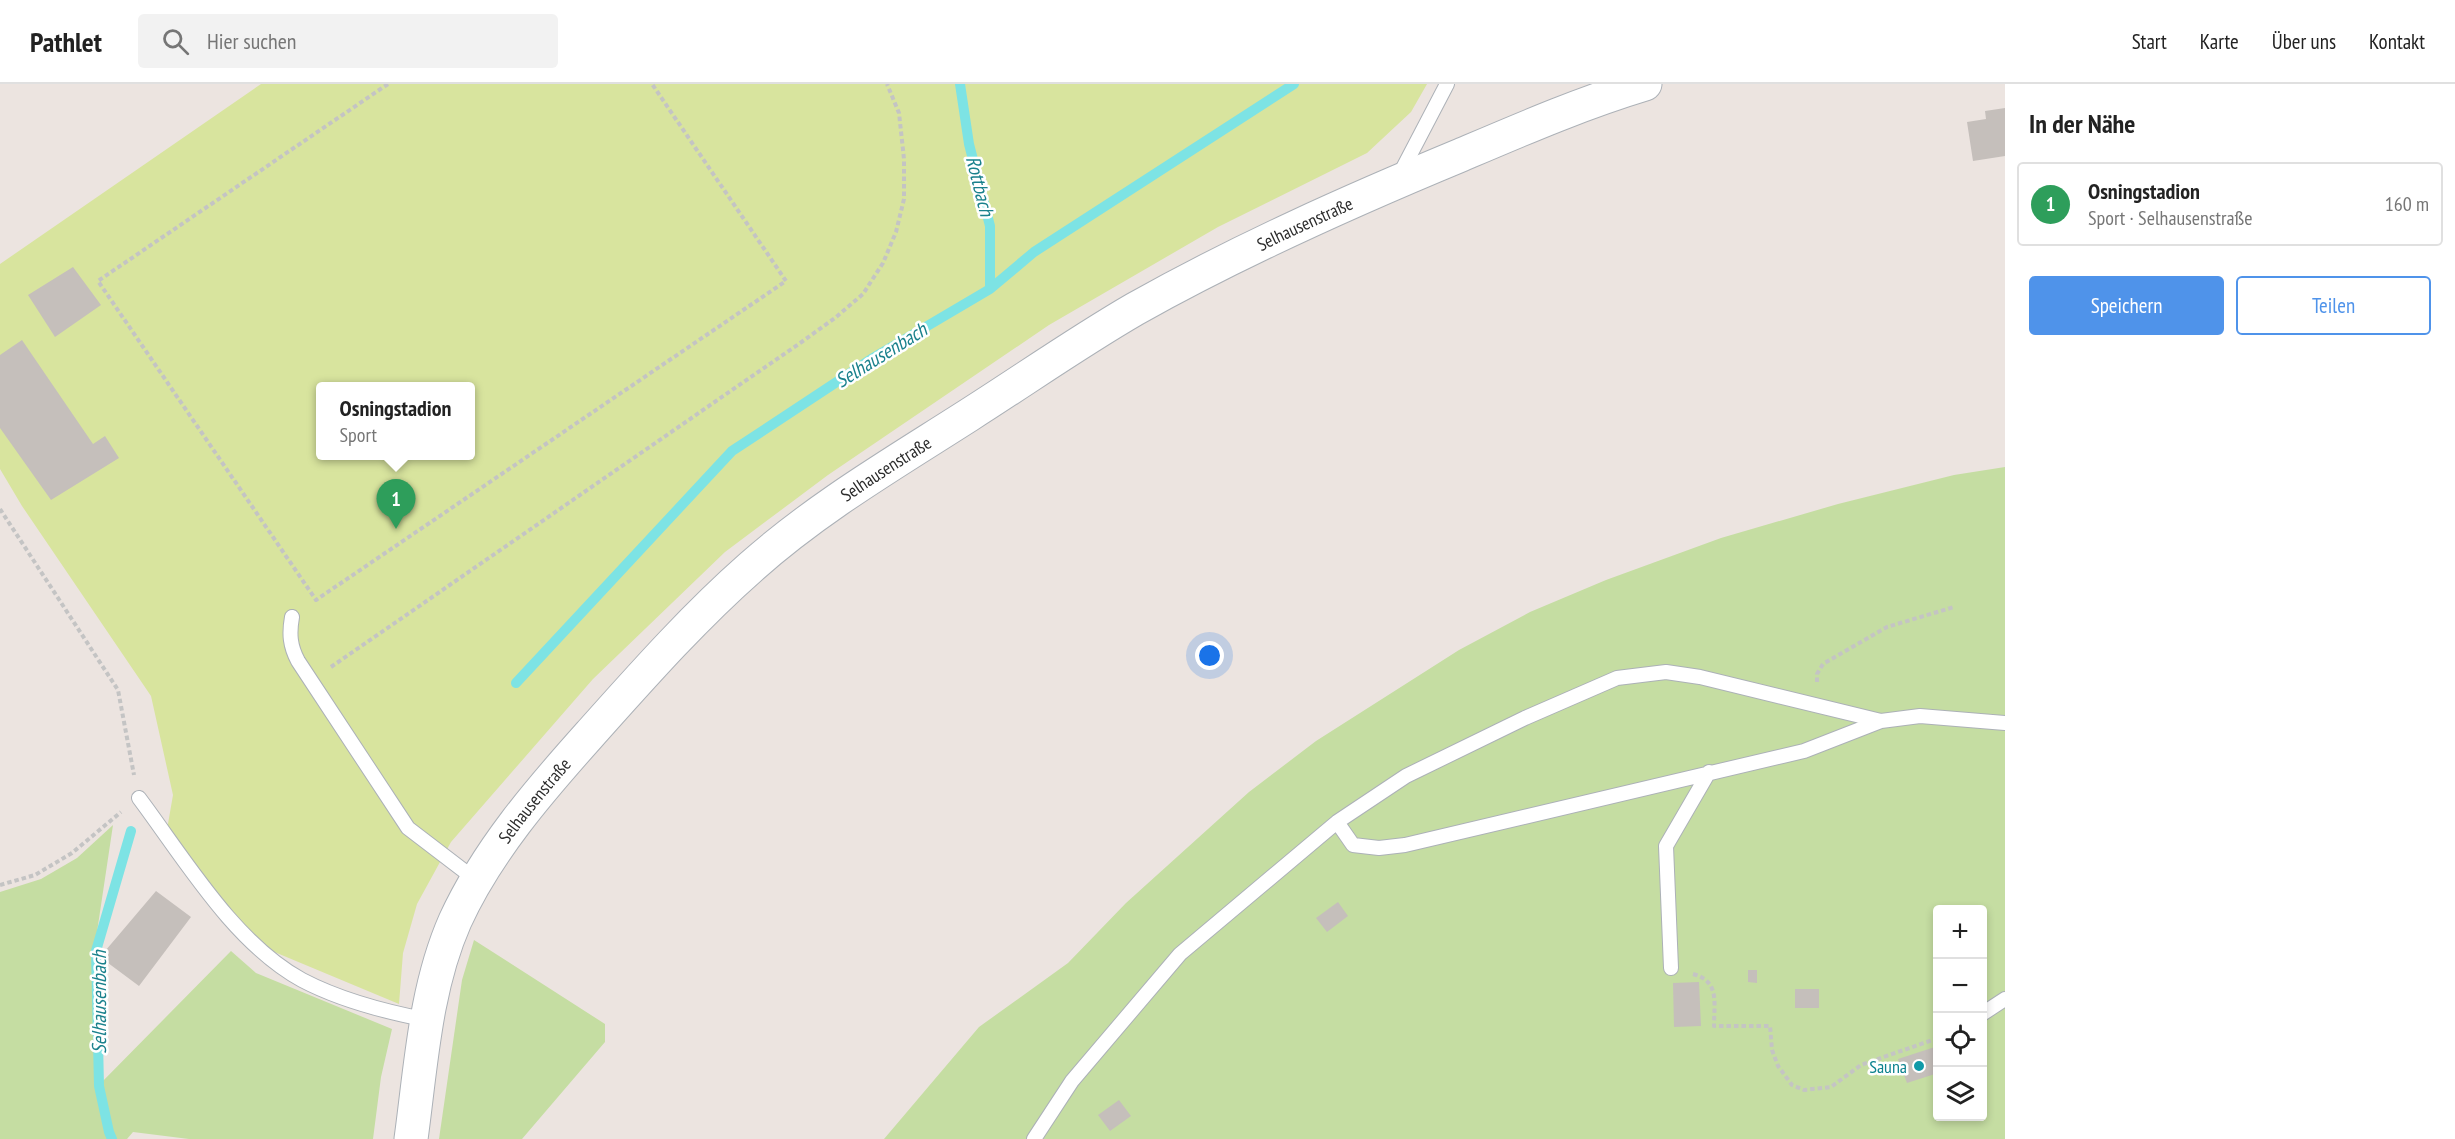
<!DOCTYPE html>
<html lang="de">
<head>
<meta charset="utf-8">
<style>
  body { margin:0; font-family:"PT Sans Narrow",sans-serif; background:#f2f2f2; color:#222 }
  .controls { position:absolute; right:18px; bottom:18px; display:grid; overflow:hidden; border-radius:6px; box-shadow:0 3px 9px #0003 }
  .controls button { width:54px; height:54px; display:grid; place-items:center; padding:0; border:0; border-bottom:2px solid #e0e0e0; background:#fff; color:#222; font:30px sans-serif }
  .you { position:absolute; left:1210px; top:572px; width:21px; height:21px; margin:-15px; border:4px solid #fff; border-radius:50%; background:#1a73e8; box-shadow:0 0 0 9px #1a73e833 }
  .badge { display:grid; place-items:center; width:39px; height:39px; border-radius:50%; background:#4f93ea; color:#fff; font-size:20px; font-weight:700 }
  .pin { position:absolute; translate:-50% -50px; filter:drop-shadow(0 2px 3px #0008) }
  .pin::after { content:''; position:absolute; top:32px; width:21px; height:18px; background:inherit; clip-path:polygon(0 0,100% 0,50% 100%) }
  .popup { position:absolute; left:316px; top:298px; width:159px; height:78px; box-sizing:border-box; display:grid; place-content:center; border-radius:6px; background:#fff; filter:drop-shadow(0 2px 4px #0005); font-size:20px; white-space:nowrap; color:#767676 }
  .popup b { font-size:22px; color:#222 }
  .popup::after { content:''; position:absolute; left:50%; top:100%; margin-left:-12px; border:12px solid transparent; border-top-color:#fff }
  .list { margin:0; padding:0; list-style:none }
  h2 { display:flex; justify-content:space-between; align-items:center; height:78px; margin:0; padding:0 24px; font-size:26px }
  h2 small { font-size:20px; font-weight:400; color:#767676 }
  .list li { display:grid; grid-template-columns:39px 1fr auto; gap:18px; align-items:center; box-sizing:border-box; height:84px; margin:0 12px 12px; padding:0 12px; border:2px solid #e0e0e0; border-radius:6px }
  .list b { display:block; font-size:22px; white-space:nowrap }
  .list p { margin:0; font-size:20px; white-space:nowrap; color:#767676 }
  .list em { font-size:20px; font-style:normal; color:#767676 }
  .actions { display:flex; gap:12px; padding:18px 24px }
  .actions a { flex:1; padding:14px 0; border:2px solid #4f93ea; border-radius:6px; text-align:center; font-size:21px; color:#4f93ea }
  .actions .main { background:#4f93ea; color:#fff }
  .icon { flex:none; width:33px; height:33px; fill:none; stroke:currentColor; stroke-width:2; stroke-linecap:round; stroke-linejoin:round }
  .map { position:relative; flex:none; width:2005px; height:1055px; overflow:hidden }
  header { display:flex; align-items:center; gap:36px; box-sizing:border-box; height:84px; padding:0 30px; background:#fff; border-bottom:2px solid #e0e0e0 }
  header strong { font-size:28px }
  nav { display:flex; gap:33px; margin-inline-start:auto; font-size:21px }
  .search { width:420px; height:54px; background:#f2f2f2; display:flex; align-items:center; gap:15px; box-sizing:border-box; padding:0 21px; border-radius:6px; color:#767676; font-size:22px }
  main { display:flex }
  aside { flex:1; background:#fff }
  .map>svg:first-child { display:block }
  .green { fill:#c5dda2; fill-rule:evenodd }
  .pitch { fill:#d8e49e; fill-rule:evenodd }
  .lines { fill:none; stroke-linecap:round; stroke-linejoin:round }
  .stream { stroke:#7de3e4; stroke-width:10 }
  .building { fill:#c5bfbb }
  .service-casing { stroke:#acb1b7; stroke-width:16 }
  .tertiary-casing { stroke:#acb1b7; stroke-width:35 }
  .path { stroke:#c4c4c4; stroke-width:4; stroke-dasharray:4.5 3; stroke-linecap:butt }
  .service { stroke:#fff; stroke-width:14 }
  .tertiary { stroke:#fff; stroke-width:33 }
  .culture-dot { fill:#0f9aa8; stroke:#fff; stroke-width:2 }
  .labels { text-anchor:middle; dominant-baseline:central; stroke-width:5; stroke-linejoin:round; paint-order:stroke }
  .street-label { font-size:18px; fill:#2c2c2c; stroke:#fff }
  .culture-label { font-size:18px; fill:#0d838f; stroke:#fff; text-anchor:end }
  .water-label { font-size:20px; font-style:italic; fill:#1a818c; stroke:#fff }
</style>
</head>
<body>
<header>
<strong>Pathlet</strong>
<div class="search"><svg class="icon" aria-label="search" viewBox="0 0 24 24"><circle cx="10" cy="10" r="6"/><path d="M15 15l6 6"/></svg>Hier suchen</div>
<nav><a>Start</a><a>Karte</a><a>Über uns</a><a>Kontakt</a></nav>
</header>
<main>
<div class="map">
<svg width="2005" height="1055" viewBox="0 0 2005 1055">
  <rect width="100%" height="100%" fill="#ece4e0"/>
  <path class="green" d="M2005 383V1055H884L979 943 1068 879 1126 819 1249 708 1316 657 1459 566 1530 528 1606 496 1721 454 1838 420 1954 391ZM1938 826H1982V1032H1938Z
    M113 741 94 868 98 1002 231 867 256 889 392 945 381 993 373 1055H189L133 1048 127 1055H0V808L41 795 77 774Z
    M474 856 605 940V958L522 1055H439L462 896Z"/>
  <path class="pitch" d="M261 0H1427L1411 28 1367 69 1218 143 1049 241 828 391 725 468 593 595 451 758 417 820 403 869 399 920 272 867 208 814 165 757 173 711 151 612 22 422 0 385V180ZM321 302H471V372H321Z"/>
  <g class="lines">
    <path class="stream" d="M960 0 969 60 990 142V205
      M516 599 732 367 873 274 990 205 1034 168 1294 0
      M112 1055 109 1048 99 1002 96 867 131 747"/>
  </g>
  <path class="building" d="M2005 24V72L1973 77 1967 38 1986 35 1985 27Z
    M73 183 101 221 55 253 28 211Z
    M22 256 93 360 105 352 119 374 51 416 0 344V271Z
    M156 807 191 833 139 902 100 873Z
    M1338 818 1348 832 1327 848 1316 834Z
    M1748 886H1757V899L1748 898Z
    M1699 898 1701 942 1674 943 1673 899Z
    M1795 905H1819V924H1795Z
    M1938 962V989L1907 999 1898 975Z
    M1119 1016 1131 1032 1110 1047 1098 1031Z"/>
  <g class="lines">
    <g class="service-casing">
      <path id="service" d="M1400 90 1447 0
        M292 533C289 550 290 562 298 577L408 744 476 796
        M139 714C184 774 234 859 302 896 340 916 386 928 428 936
        M1337 738 1353 761 1379 764 1405 761 1804 667 1881 637
        M1671 884 1666 762 1709 688
        M1982 930 2005 915
        M1034 1055 1072 997 1180 870 1337 738 1406 692 1525 634 1617 594 1666 588 1700 593 1881 637 1920 632 2005 639"/>
    </g>
    <g class="tertiary-casing">
      <g id="tertiary">
        <path id="s1" d="M411 1055C421 982 425 905 455 837 487 767 539 707 590 650 641 593 693 534 751 483 817 424 894 379 969 331 1024 296 1078 258 1135 225 1240 166 1350 117 1461 71 1522 45 1582 19 1645 0"/>
      </g>
    </g>
    <path class="path" d="M388 0 98 197 316 516 786 197 652 0
      M0 425 118 606 134 691
      M331 583 803 257 835 234 863 210 883 179 896 148 904 115V75L899 29 887 0
      M1817 598V590L1823 580 1887 543 1954 523
      M0 801 35 791 72 769 121 728
      M1693 890C1720 897 1714 919 1714 942H1770L1772 966 1778 982 1792 1001 1804 1006 1831 1003 1861 981 1938 954"/>
    <use href="#service" class="service"/>
    <use href="#tertiary" class="tertiary"/>
  </g>
  <circle class="culture-dot" cx="1919" cy="982" r="6"/>
  <g class="labels">
    <g class="street-label">
      <text stroke="none"><textPath href="#s1" startOffset="1340">Selhausenstraße</textPath></text>
      <text stroke="none"><textPath href="#s1" startOffset="854">Selhausenstraße</textPath></text>
      <text stroke="none"><textPath href="#s1" startOffset="368">Selhausenstraße</textPath></text>
    </g>
    <g class="culture-label">
      <text x="1907" y="982">Sauna</text>
    </g>
    <g class="water-label">
      <text transform="translate(980 102) rotate(76)">Rottbach</text>
      <text transform="translate(881 271) rotate(-32)">Selhausenbach</text>
      <text transform="translate(99 918) rotate(-90)">Selhausenbach</text>
    </g>
  </g>
</svg>
<div class="controls">
<button>+</button>
<button>−</button>
<button><svg class="icon" aria-label="locate" viewBox="0 0 24 24"><circle cx="12" cy="12" r="6"/><path d="M12 2v4M12 18v4M2 12h4M18 12h4"/></svg></button>
<button><svg class="icon" aria-label="layers" viewBox="0 0 24 24"><path d="M12 4l9 5-9 5-9-5zM3 14l9 5 9-5"/></svg></button>
</div>
<div class="you"></div>
<div class="pin badge" style="left:396px;top:445px;background:#2e9e5b">1</div>
<div class="popup"><b>Osningstadion</b>Sport</div>
</div>
<aside>
<h2>In der Nähe<small></small></h2>
<ul class="list">
<li><span class="badge" style="background:#2e9e5b">1</span><div><b>Osningstadion</b><p>Sport · Selhausenstraße</p></div><em>160 m</em></li>
</ul>
<div class="actions"><a class="main">Speichern</a><a>Teilen</a></div>
</aside>
</main>
</body>
</html>
